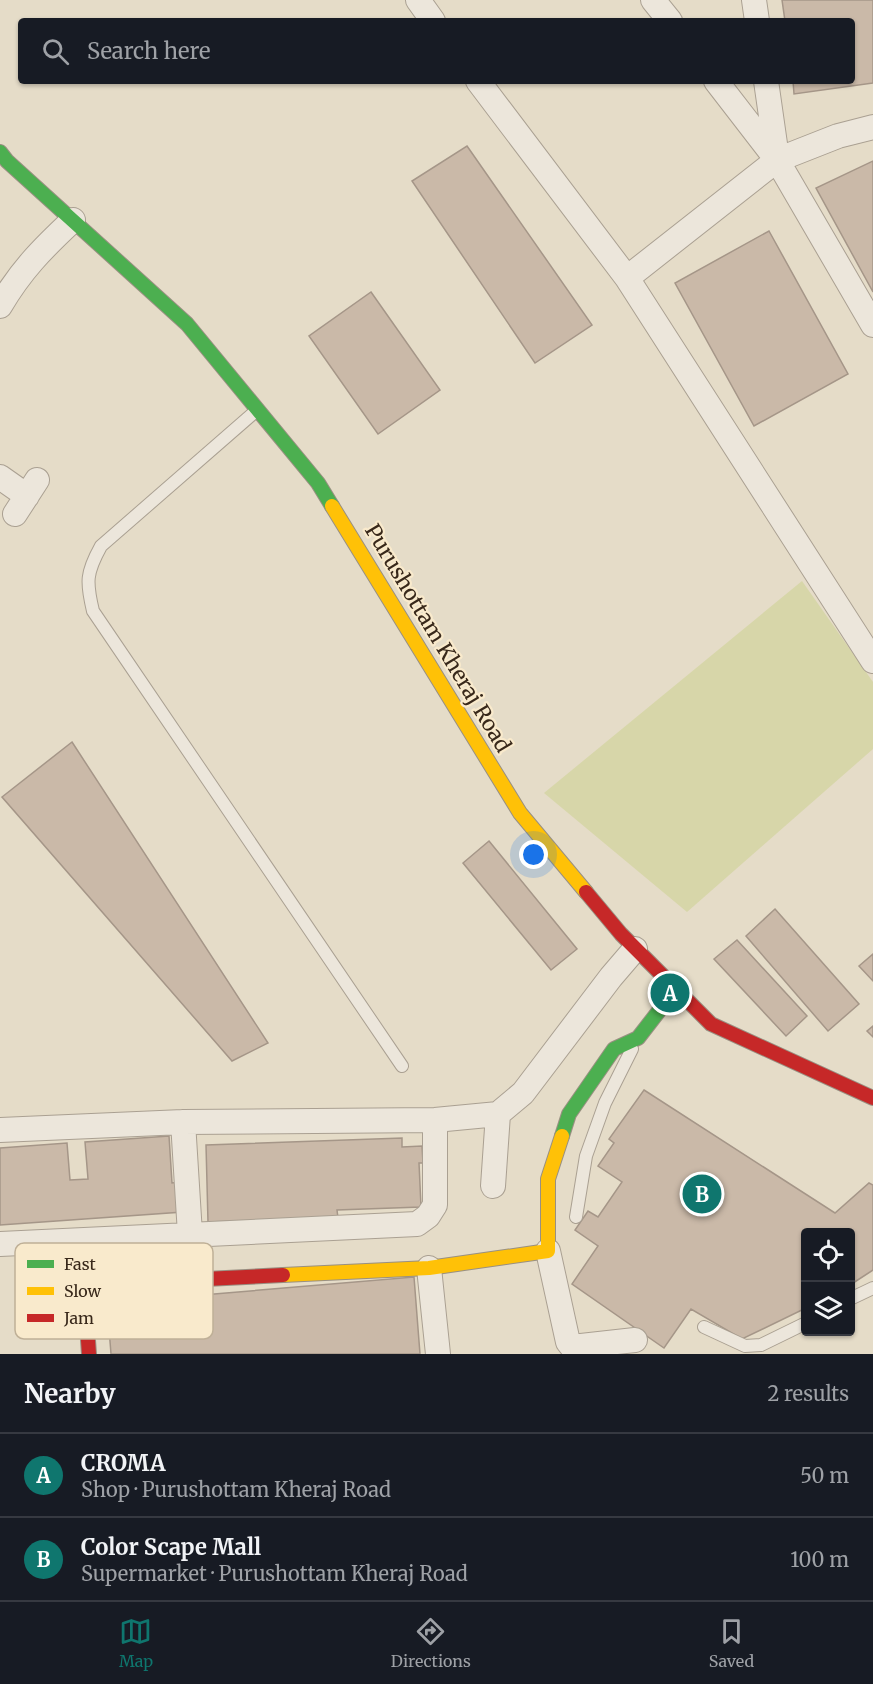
<!DOCTYPE html>
<html lang="en">
<head>
<meta charset="utf-8">
<style>
  body { margin:0; font-family:Merriweather,serif; background:#242831; color:#f1f3f6 }
  .controls { position:absolute; right:18px; bottom:18px; display:grid; overflow:hidden; border-radius:6px; box-shadow:0 2px 4px #0004 }
  .controls button { width:54px; height:54px; display:grid; place-items:center; padding:0; border:0; border-bottom:2px solid #363941; background:#171b24; color:#f1f3f6; font:30px sans-serif }
  .you { position:absolute; left:534px; top:855px; width:21px; height:21px; margin:-15px; border:4px solid #fff; border-radius:50%; background:#1a73e8; box-shadow:0 0 0 9px #1a73e833 }
  .badge { display:grid; place-items:center; width:39px; height:39px; border-radius:50%; background:#0f766e; color:#fff; font-size:20px; font-weight:700 }
  .pin { position:absolute; translate:-50% -50%; border:3px solid #fff; box-shadow:0 2px 6px #0006 }
  .list { margin:0; padding:0; list-style:none }
  h2 { display:flex; justify-content:space-between; align-items:center; height:78px; margin:0; padding:0 24px; font-size:26px }
  h2 small { font-size:20px; font-weight:400; color:#9ea1a6 }
  .list li { display:grid; grid-template-columns:39px 1fr auto; gap:18px; align-items:center; box-sizing:border-box; height:84px; padding:0 24px; border-top:2px solid #363941 }
  .list b { display:block; font-size:22px; white-space:nowrap }
  .list p { margin:0; font-size:20px; white-space:nowrap; color:#9ea1a6 }
  .list em { font-size:20px; font-style:normal; color:#9ea1a6 }
  .icon { flex:none; width:33px; height:33px; fill:none; stroke:currentColor; stroke-width:2; stroke-linecap:round; stroke-linejoin:round }
  .map { position:relative; flex:none; width:873px; height:1354px; overflow:hidden }
  .search { position:absolute; background:#171b24; box-shadow:0 2px 4px #0004; left:18px; right:18px; top:18px; height:66px; display:flex; align-items:center; gap:15px; box-sizing:border-box; padding:0 21px; border-radius:6px; color:#9ea1a6; font-size:22px }
  .sheet { height:246px; background:#171b24 }
  nav { display:flex; justify-content:space-around; align-items:center; box-sizing:border-box; height:84px; border-top:2px solid #363941; background:#171b24; font-size:16px; color:#9ea1a6 }
  nav a { display:grid; justify-items:center; gap:3px }
  nav .on { color:#0f766e }
  .map>svg:first-child { display:block }
  .green { fill:#d7d6a9 }
  .building { fill:#cab9a8; stroke:#a59688; stroke-width:1.5 }
  .lines { fill:none; stroke-linecap:round; stroke-linejoin:round }
  .lane-casing { stroke:#aaa092; stroke-width:14 }
  .street-casing { stroke:#aaa092; stroke-width:26 }
  .fast-casing { stroke:#999082; stroke-width:16 }
  .slow-casing { stroke:#999082; stroke-width:16 }
  .jam-casing { stroke:#999082; stroke-width:16 }
  .lane { stroke:#ece6db; stroke-width:12 }
  .street { stroke:#ece6db; stroke-width:24 }
  .fast { stroke:#4caf50; stroke-width:14 }
  .slow { stroke:#ffc107; stroke-width:14 }
  .jam { stroke:#c62828; stroke-width:14 }
  .labels { text-anchor:middle; dominant-baseline:central; stroke-width:4.5; stroke-linejoin:round; paint-order:stroke }
  .street-label { font-size:21px; fill:#38281a; stroke:#f9eacc }
  .key { fill:#f9eacc; stroke:#bfb097; stroke-width:1.5 }
  .key-label { font-size:16px; fill:#38281a }
</style>
</head>
<body>
<div class="map">
<svg width="873" height="1354" viewBox="0 0 873 1354">
  <rect width="100%" height="100%" fill="#e5dcc8"/>
  <path class="green" d="M802 581 873 682V749L687 912 544 793Z"/>
  <path class="building" d="M782 0H873V83L794 94 793 81H852V21H785Z
    M467 146 592 325 535 363 412 181Z
    M873 161V292L816 188Z
    M769 231 848 374 754 426 675 283Z
    M371 292 440 390 378 434 309 336Z
    M72 742 268 1043 232 1061 2 797Z
    M489 841 577 949 551 970 463 863Z
    M775 909 859 1004 828 1031 746 936Z
    M737 940 807 1016 786 1036 714 959Z
    M873 954V981L859 966Z
    M873 1026V1037L867 1031Z
    M644 1090 835 1213 869 1183 873 1185V1270L850 1285V1232H806V1308L742 1339 691 1309 664 1348 572 1284 598 1246 575 1230 588 1211 598 1217 622 1182 598 1166 614 1143 609 1139Z
    M169 1136 172 1183 181 1182 183 1212 0 1225V1148L67 1143 70 1180 88 1179 85 1142Z
    M402 1138V1147L422 1146 423 1163H419L421 1207 337 1210 338 1218 208 1222 206 1145Z
    M414 1277 420 1354H111L107 1303Z"/>
  <g class="lines">
    <g class="lane-casing">
      <path id="lane" d="M257 410 101 546C86 573 86 582 93 611L402 1066
        M576 1217 586 1156 605 1103 632 1049
        M850 1299 873 1288
        M704 1327 745 1346 761 1345 806 1323"/>
    </g>
    <g class="street-casing">
      <path id="street" d="M418 0 433 21
        M653 0 670 21
        M754 0 757 21
        M478 81 627 278 777 160 838 136 873 127
        M716 81 777 160 873 325
        M766 81 777 158
        M627 278 873 661
        M0 306C21 270 43 248 73 220
        M0 477 27 496
        M15 514 37 480
        M183 1122 190 1234
        M0 1130 183 1122 435 1120 498 1114 523 1093 611 977 635 949
        M493 1186 498 1114
        M0 1244 417 1224 428 1216 435 1205V1120
        M548 1251 568 1342 572 1347 635 1340
        M429 1268 438 1354"/>
    </g>
    <g class="fast-casing">
      <path id="fast" d="M0 152 7 161 187 324 318 483 332 506
        M562 1136 569 1114 614 1049 638 1038 676 989"/>
    </g>
    <g class="slow-casing">
      <path id="slow" d="M332 506 520 813 586 892
        M283 1275 429 1268 548 1251V1179L562 1136"/>
    </g>
    <g class="jam-casing">
      <path id="jam" d="M586 892 621 934 711 1024 873 1098
        M89 1354 86 1312 92 1294 108 1284 283 1275"/>
    </g>
    <use href="#lane" class="lane"/>
    <use href="#street" class="street"/>
    <use href="#fast" class="fast"/>
    <use href="#slow" class="slow"/>
    <use href="#jam" class="jam"/>
  </g>
  <g class="labels">
    <g class="street-label">
      <text transform="translate(438 638) rotate(59)">Purushottam Kheraj Road</text>
    </g>
  </g>
  <rect x="15" y="1243" width="198" height="96" rx="9" class="key"/>
  <rect x="27" y="1260" width="27" height="8" fill="#4caf50"/>
  <rect x="27" y="1287" width="27" height="8" fill="#ffc107"/>
  <rect x="27" y="1314" width="27" height="8" fill="#c62828"/>
  <g class="key-label">
    <text x="64" y="1270">Fast</text>
    <text x="64" y="1297">Slow</text>
    <text x="64" y="1324">Jam</text>
  </g>
</svg>
<div class="controls">
<button><svg class="icon" aria-label="locate" viewBox="0 0 24 24"><circle cx="12" cy="12" r="6"/><path d="M12 2v4M12 18v4M2 12h4M18 12h4"/></svg></button>
<button><svg class="icon" aria-label="layers" viewBox="0 0 24 24"><path d="M12 4l9 5-9 5-9-5zM3 14l9 5 9-5"/></svg></button>
</div>
<div class="you"></div>
<div class="pin badge" style="left:670px;top:993px">A</div>
<div class="pin badge" style="left:702px;top:1194px">B</div>
<div class="search"><svg class="icon" aria-label="search" viewBox="0 0 24 24"><circle cx="10" cy="10" r="6"/><path d="M15 15l6 6"/></svg>Search here</div>
</div>
<section class="sheet">
<h2>Nearby<small>2 results</small></h2>
<ul class="list">
<li><span class="badge">A</span><div><b>CROMA</b><p>Shop · Purushottam Kheraj Road</p></div><em>50 m</em></li>
<li><span class="badge">B</span><div><b>Color Scape Mall</b><p>Supermarket · Purushottam Kheraj Road</p></div><em>100 m</em></li>
</ul>
</section>
<nav>
<a class="on"><svg class="icon" aria-label="map" viewBox="0 0 24 24"><path d="M3 6l6-2 6 2 6-2v14l-6 2-6-2-6 2zM9 4v14M15 6v14"/></svg>Map</a>
<a><svg class="icon" aria-label="directions" viewBox="0 0 24 24"><path d="M12 3l9 9-9 9-9-9zM9 14v-3h6M13 9l2 2-2 2"/></svg>Directions</a>
<a><svg class="icon" aria-label="saved" viewBox="0 0 24 24"><path d="M7 4h10v16l-5-4-5 4z"/></svg>Saved</a>
</nav>
</body>
</html>
